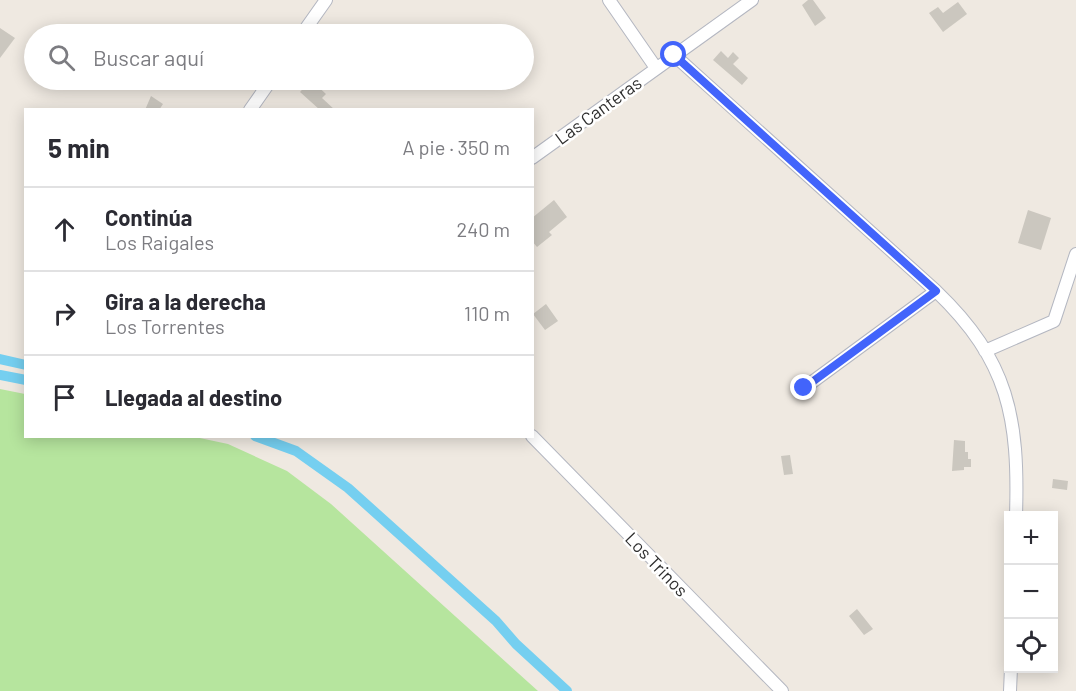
<!DOCTYPE html>
<html lang="es">
<head>
<meta charset="utf-8">
<style>
  body { margin:0; font-family:Barlow,sans-serif; background:#f7f7f7; color:#2b2b33 }
  .controls { position:absolute; right:18px; bottom:18px; display:grid; overflow:hidden; border-radius:0px; box-shadow:0 3px 15px #0003 }
  .controls button { width:54px; height:54px; display:grid; place-items:center; padding:0; border:0; border-bottom:2px solid #e1e1e2; background:#fff; color:#2b2b33; font:30px sans-serif }
  .stop { position:absolute; width:18px; height:18px; margin:-14px; border:4px solid #4264fb; border-radius:50%; background:#fff }
  .stop.end { background:#4264fb; border-color:#fff; box-shadow:0 2px 6px #0008 }
  .list { margin:0; padding:0; list-style:none }
  h2 { display:flex; justify-content:space-between; align-items:center; height:78px; margin:0; padding:0 24px; font-size:26px }
  h2 small { font-size:20px; font-weight:400; color:#7c7c81 }
  .list li { display:grid; grid-template-columns:39px 1fr auto; gap:18px; align-items:center; box-sizing:border-box; height:84px; padding:0 24px; border-top:2px solid #e1e1e2 }
  .list b { display:block; font-size:22px; white-space:nowrap }
  .list p { margin:0; font-size:20px; white-space:nowrap; color:#7c7c81 }
  .list em { font-size:20px; font-style:normal; color:#7c7c81 }
  .icon { flex:none; width:33px; height:33px; fill:none; stroke:currentColor; stroke-width:2; stroke-linecap:round; stroke-linejoin:round }
  .map { position:relative; flex:none; width:1076px; height:691px; overflow:hidden }
  .search { position:absolute; background:#fff; box-shadow:0 3px 15px #0003; left:24px; top:24px; width:510px; height:66px; display:flex; align-items:center; gap:15px; box-sizing:border-box; padding:0 21px; border-radius:33px; color:#7c7c81; font-size:22px }
  .panel { position:absolute; background:#fff; box-shadow:0 3px 15px #0003; left:24px; top:108px; width:510px; height:330px; border-radius:0px }
  .map>svg:first-child { display:block }
  .green { fill:#b6e59e }
  .lines { fill:none; stroke-linecap:round; stroke-linejoin:round }
  .canal { stroke:#75cff0; stroke-width:10 }
  .building { fill:#cbc7bf }
  .minor-casing { stroke:#b4b7c1; stroke-width:14 }
  .minor { stroke:#fff; stroke-width:12 }
  .route { stroke:#4264fb; stroke-width:8 }
  .labels { text-anchor:middle; dominant-baseline:central; stroke-width:5; stroke-linejoin:round; paint-order:stroke }
  .street-label { font-size:18px; fill:#2e2e2e; stroke:#fff }
</style>
</head>
<body>
<div class="map">
<svg width="1076" height="691" viewBox="0 0 1076 691">
  <rect width="100%" height="100%" fill="#efe9e1"/>
  <path class="green" d="M0 389 25 394 26 436 195 437 228 444 287 471 331 504 538 691H0Z"/>
  <g class="lines">
    <path class="canal" d="M0 359 26 365
      M0 375 26 380
      M255 436 296 451 348 488 496 621 516 644 567 691"/>
  </g>
  <path class="building" d="M808 0H813L826 18 815 26 802 5Z
    M958 2 967 14 943 32 929 13 938 7 943 13Z
    M0 28 15 38 0 58Z
    M721 51 728 58 733 52 739 58 733 64 748 78 742 85 713 60Z
    M311 80 326 94 322 98 335 110H320L300 92Z
    M151 96 163 104 159 110H145Z
    M554 200 567 217 549 232 552 235 537 247 532 241V218Z
    M1028 210 1051 218 1041 250 1018 243Z
    M546 304 558 321 545 330 533 314Z
    M954 440 965 441V452H968V459H971V467H964V470L952 471Z
    M790 455 793 474 784 475 781 456Z
    M1053 479 1068 481 1067 490 1052 488Z
    M857 609 873 629 864 635 849 616Z"/>
  <g class="lines">
    <g class="minor-casing">
      <path id="minor" d="M609 0 656 68
        M302 34 326 0
        M674 55 936 291C1009 361 1019 418 1016 516
        M250 110 271 80
        M532 158 752 0
        M985 351 1054 321 1076 254
        M804 388 936 291
        M532 436 782 691
        M1010 691 1011 668"/>
    </g>
    <use href="#minor" class="minor"/>
  </g>
  <g class="lines">
    <path class="route" d="M674 55 936 291 804 388"/>
  </g>
  <g class="labels">
    <g class="street-label">
      <text transform="translate(598 110) rotate(-36)">Las Canteras</text>
      <text transform="translate(657 564) rotate(46)">Los Trinos</text>
    </g>
  </g>
</svg>
<div class="controls">
<button>+</button>
<button>−</button>
<button><svg class="icon" aria-label="locate" viewBox="0 0 24 24"><circle cx="12" cy="12" r="6"/><path d="M12 2v4M12 18v4M2 12h4M18 12h4"/></svg></button>
</div>
<div class="stop" style="left:674px;top:55px"></div>
<div class="stop end" style="left:804px;top:388px"></div>
<div class="search"><svg class="icon" aria-label="search" viewBox="0 0 24 24"><circle cx="10" cy="10" r="6"/><path d="M15 15l6 6"/></svg>Buscar aquí</div>
<section class="panel">
<h2>5 min<small>A pie · 350 m</small></h2>
<ul class="list">
<li><svg class="icon" aria-label="ahead" viewBox="0 0 24 24"><path d="M12 20V5M6 11l6-6 6 6"/></svg><div><b>Continúa</b><p>Los Raigales</p></div><em>240 m</em></li>
<li><svg class="icon" aria-label="right" viewBox="0 0 24 24"><path d="M7 20v-9h11M14 6l5 5-5 5"/></svg><div><b>Gira a la derecha</b><p>Los Torrentes</p></div><em>110 m</em></li>
<li><svg class="icon" aria-label="arrive" viewBox="0 0 24 24"><path d="M6 21V4h12l-3 4 3 4H6"/></svg><div><b>Llegada al destino</b></div></li>
</ul>
</section>
</div>
</body>
</html>
